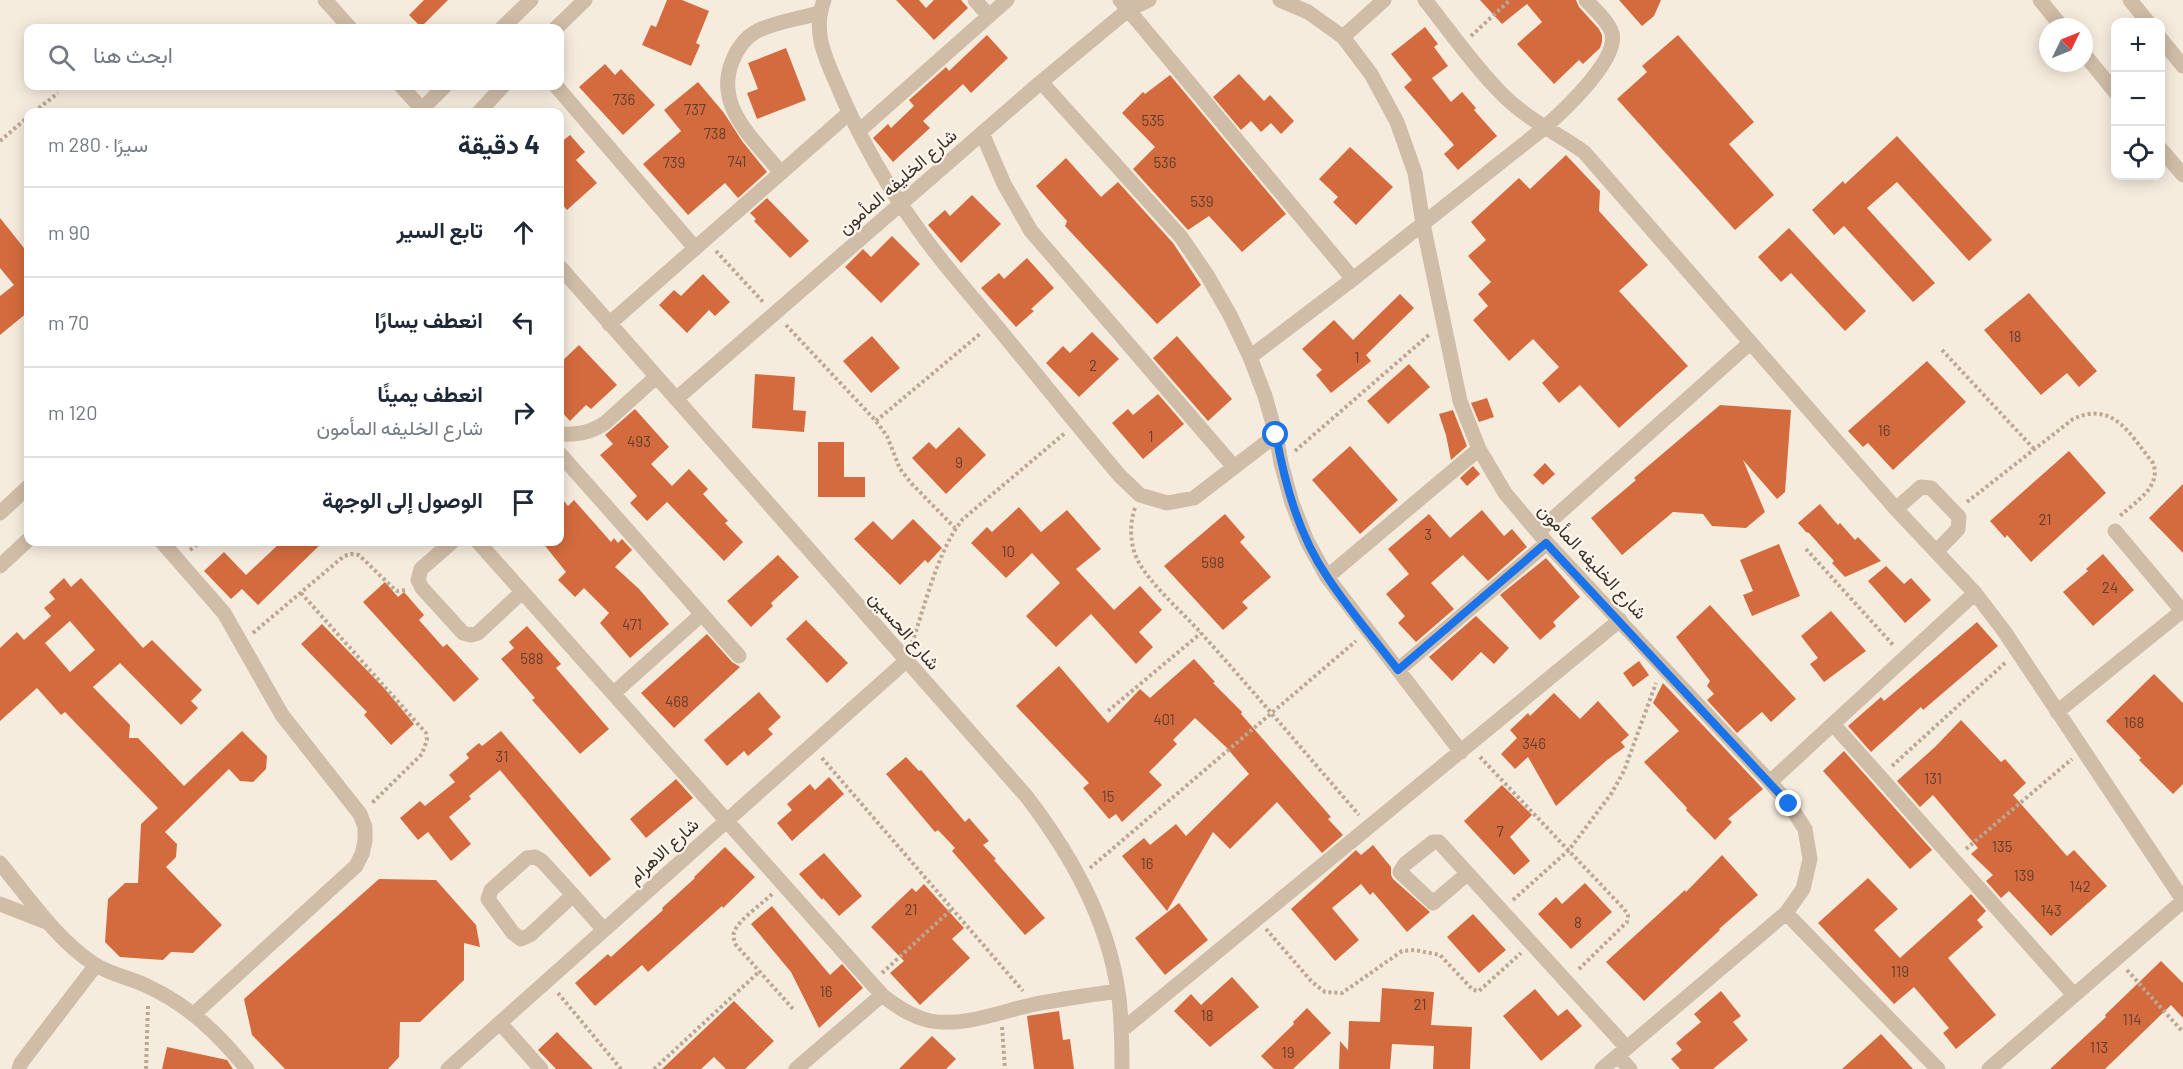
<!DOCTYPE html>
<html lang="ar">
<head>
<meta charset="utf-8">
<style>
  body { margin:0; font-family:Barlow,Vazirmatn,sans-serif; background:#f2f2f3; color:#1f2937; direction:rtl }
  .controls { position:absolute; right:18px; top:18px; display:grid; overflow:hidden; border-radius:12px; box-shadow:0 3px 15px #0003 }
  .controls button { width:54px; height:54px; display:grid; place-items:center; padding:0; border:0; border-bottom:2px solid #e0e1e3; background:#fff; color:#1f2937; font:30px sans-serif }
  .compass { position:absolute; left:2039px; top:18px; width:54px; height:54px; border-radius:50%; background:#fff; box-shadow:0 3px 15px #0003; rotate:47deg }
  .stop { position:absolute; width:18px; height:18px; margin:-14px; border:4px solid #1a73e8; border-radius:50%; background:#fff }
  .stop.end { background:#1a73e8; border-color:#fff; box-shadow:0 2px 6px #0008 }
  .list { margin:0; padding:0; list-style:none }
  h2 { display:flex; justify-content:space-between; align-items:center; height:78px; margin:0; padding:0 24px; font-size:26px }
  h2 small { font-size:20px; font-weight:400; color:#747a83 }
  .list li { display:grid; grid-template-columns:39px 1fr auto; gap:18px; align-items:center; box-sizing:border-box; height:90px; padding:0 24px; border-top:2px solid #e0e1e3 }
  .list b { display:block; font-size:22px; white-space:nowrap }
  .list p { margin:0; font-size:20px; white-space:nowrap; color:#747a83 }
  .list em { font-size:20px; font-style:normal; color:#747a83 }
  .icon { flex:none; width:33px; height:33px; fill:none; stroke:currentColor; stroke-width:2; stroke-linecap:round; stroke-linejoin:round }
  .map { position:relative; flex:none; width:2183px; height:1069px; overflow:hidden; direction:ltr }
  .search { position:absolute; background:#fff; box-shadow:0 3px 15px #0003; left:24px; top:24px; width:540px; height:66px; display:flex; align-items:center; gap:15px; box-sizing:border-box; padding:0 21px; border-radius:12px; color:#747a83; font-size:22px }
  .panel { position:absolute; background:#fff; box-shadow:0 3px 15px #0003; left:24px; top:108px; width:540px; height:438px; border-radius:12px; direction:rtl }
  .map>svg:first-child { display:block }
  .building { fill:#d46b3e; fill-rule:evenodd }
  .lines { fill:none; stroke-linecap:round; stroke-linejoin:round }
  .path { stroke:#bca792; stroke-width:4; stroke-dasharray:3 3; stroke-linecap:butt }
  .minor { stroke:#d0bda8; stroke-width:15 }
  .route { stroke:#1a73e8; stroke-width:8 }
  .labels { text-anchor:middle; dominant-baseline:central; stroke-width:4.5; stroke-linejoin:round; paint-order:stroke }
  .number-label { font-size:15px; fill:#623f2e }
  .street-label { font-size:18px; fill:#3c3029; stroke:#fcf6ec }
</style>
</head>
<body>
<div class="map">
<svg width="2183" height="1069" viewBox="0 0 2183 1069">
  <rect width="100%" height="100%" fill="#f6ecde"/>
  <path class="building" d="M424 0H448L421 27 409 15Z
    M667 0H682L709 11 696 43 700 45 691 66 642 45 651 25 656 27Z
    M896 0H919L926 8 934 0H961L968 8 934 40Z
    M1480 0H1576L1579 7 1599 29 1602 35V42L1600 48 1583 64 1579 60 1554 84 1517 44 1542 22 1527 4 1502 24Z
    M1619 0H1661L1654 16 1642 26Z
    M1425 27 1438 44 1434 47 1448 66 1432 78 1451 102 1462 92 1476 108 1474 110 1497 136 1458 170 1444 154 1454 145 1404 87 1412 80 1391 54Z
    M987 35 1008 58 971 93 963 84 923 121 930 128 893 162 873 138 888 124 891 128 914 106 909 100 946 67 949 71Z
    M1678 35 1754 122 1729 144 1774 195 1735 230 1617 99 1647 72 1642 66Z
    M786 48 806 100 757 119 747 93 758 89 748 63Z
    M605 64 615 75 621 69 655 105 623 135 579 87Z
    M1239 74 1264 101 1270 95 1294 121 1281 134 1271 123 1261 132 1251 121 1241 130 1213 97Z
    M1170 75 1286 214 1242 252 1209 216 1188 230 1133 169 1155 147 1122 113 1143 92 1145 94Z
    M698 82 724 113 742 141 767 172 738 198 725 183 688 215 643 164 681 131 664 110Z
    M570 135 585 152 576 160 597 183 567 210 560 202V143Z
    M1897 136 1992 240 1969 261 1897 182 1867 208 1935 283 1913 302 1844 226 1834 235 1812 210 1843 181 1845 184Z
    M1350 147 1393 187 1356 225 1333 202 1338 197 1319 179Z
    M1566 155 1600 191 1599 211 1648 265 1619 291 1688 366 1619 428 1580 385 1559 403 1542 383 1559 367 1533 339 1509 361 1473 320 1488 306 1478 294 1491 282 1468 256 1486 240 1471 222 1519 178 1530 189Z
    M1066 158 1101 197 1118 182 1173 243 1201 285 1157 324 1065 226 1067 221 1036 186Z
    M972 195 1001 224 961 263 928 225 945 210 950 216Z
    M767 198 809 241 790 258 754 221 756 219 750 213Z
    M0 218 28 253V312L0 335V296L14 285 0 268Z
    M1789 228 1866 311 1845 331 1791 273 1781 282 1758 257Z
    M892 236 920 264 881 303 845 267 863 249 871 257Z
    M1027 258 1054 288 1031 309 1034 311 1016 327 981 288 999 273 1004 279Z
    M703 274 730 302 715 316 709 310 687 333 659 305 674 290 681 296Z
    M2029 293 2097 371 2079 387 2067 373 2041 395 1984 330Z
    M1400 294 1414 308 1366 355 1371 361 1331 393 1316 375 1322 370 1302 349 1334 320 1353 340Z
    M1092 332 1119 359 1079 397 1046 363 1063 346 1070 353Z
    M872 336 900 368 871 393 843 361Z
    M1177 336 1232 399 1208 421 1153 358Z
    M579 345 617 385 591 409 586 405 570 421 560 410V363Z
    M1927 361 1966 402 1893 470 1868 443 1863 447 1848 431Z
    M1409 364 1430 387 1388 424 1367 401Z
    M755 374 795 377 793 410 806 411 804 432 752 428Z
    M1158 394 1184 424 1143 459 1112 423 1128 409 1133 415Z
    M1487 398 1494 417 1479 422 1471 403Z
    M1720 405 1791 410 1785 492 1777 499 1743 460 1765 512 1746 528 1712 526 1703 514 1673 512 1622 555 1591 518 1636 480 1634 478Z
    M635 409 669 447 651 464 672 486 689 469 708 489 703 494 728 521 725 523 743 542 724 561 667 502 647 521 630 503 637 496 600 455 613 444 605 435Z
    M1453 410 1467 446 1451 460 1446 435 1439 414Z
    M959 427 986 455 946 494 912 458 929 442 936 449Z
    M818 442H844V477H865V497H818Z
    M1350 446 1398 500 1360 534 1312 480Z
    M2069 451 2106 493 2031 562 2007 535 2005 538 1990 521Z
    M1545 463 1555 474 1543 485 1533 475Z
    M1473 466 1480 474 1467 486 1460 478Z
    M2183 484V553L2149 518Z
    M560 496 568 506 574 500 611 542 614 538 618 543 622 539 632 550 615 567 639 589 669 624 630 658 600 623 609 613 584 588 575 597 558 580 566 572 542 542H560Z
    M1820 504 1838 525 1840 523 1855 540 1858 537 1881 561 1845 577 1832 563 1834 561 1809 533 1806 532 1798 523Z
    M1019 507 1041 532 1067 510 1101 549 1076 569 1114 610 1140 586 1162 610 1139 632 1153 647 1136 664 1091 614 1056 647 1026 616 1060 583 1032 553 1006 578 971 543 987 527 992 532Z
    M1482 510 1504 536 1512 529 1527 547 1488 581 1463 555 1431 583 1454 609 1416 642 1398 623 1405 616 1386 594 1409 574 1388 549 1429 514 1450 538Z
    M1225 514 1245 537 1240 542 1271 577 1242 602 1248 608 1223 630 1164 566Z
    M913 519 942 548 928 563 925 560 900 585 854 539 873 521 892 540Z
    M281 542H323L258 605 242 589 231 599 204 571 224 552 246 575Z
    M1779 544 1800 596 1752 616 1743 595 1753 591 1740 560Z
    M2103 554 2134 590 2093 626 2063 592 2088 571 2086 569Z
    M778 555 799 577 771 603 773 606 751 627 727 601Z
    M1546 558 1580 597 1553 622 1556 626 1540 640 1500 595Z
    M1886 566 1904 584 1911 578 1931 600 1905 623 1868 581Z
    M64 578 71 587 81 578 143 648 152 640 202 690 191 701 198 708 181 725 120 663 93 687 130 725 129 738H138L184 786 242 731 267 756 266 769 253 782 240 781 229 769 165 832 177 844 176 857 166 867 222 925 193 953 171 952 163 960 120 957 105 942 108 899 125 883H138L141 824 158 808 65 712 61 715 37 688 0 721V648L17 632 24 640 51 616 44 608 55 599 49 592ZM70 621 95 650 70 672 45 643Z
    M385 582 398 597 404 592 424 615 419 620 443 647 447 644 479 679 454 702 363 602Z
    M1710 605 1796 699 1771 722 1762 712 1737 733 1707 700 1714 694 1707 686 1710 681 1676 637Z
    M1831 611 1866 651 1824 682 1810 664 1818 658 1801 636Z
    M1476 616 1509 648 1494 664 1481 652 1452 681 1429 657Z
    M806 620 848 663 827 683 786 639Z
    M1977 622 1998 646 1923 710 1921 707 1871 752 1848 726 1881 697 1884 701Z
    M322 624 384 688 414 724 391 745 364 715 367 712 301 644Z
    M527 626 561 664 556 668 609 729 580 754 532 700 535 698 501 659 514 648 509 642Z
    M707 634 732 662 740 667 674 728 641 693Z
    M1194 659 1215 682 1213 683 1242 712 1241 714 1331 817 1328 819 1343 835 1322 853 1277 802 1230 849 1213 832 1167 911 1122 856 1144 838 1150 845 1176 824 1186 836 1249 774 1226 747 1195 718 1173 740 1177 744 1149 772 1162 785 1122 822 1116 814 1109 819 1083 788 1089 783 1016 706 1059 666 1108 723 1140 689 1150 698Z
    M1639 661 1649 675 1633 687 1623 673Z
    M2154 674 2183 703V784L2173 794 2139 760 2141 758 2106 721Z
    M1663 683 1763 789 1728 819 1732 822 1715 840 1686 810 1687 808 1644 762 1679 731 1653 703Z
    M759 692 781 717 768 729 773 734 748 756 744 751 727 766 704 740Z
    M1554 693 1580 719 1598 701 1629 735 1621 742 1625 747 1607 760 1556 806 1528 757 1515 769 1501 754 1517 738 1510 730 1528 713 1530 716Z
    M1961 720 2001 762 2005 759 2026 783 2013 795 2067 856 2074 850 2107 886 2051 936 2009 891 2001 898 1986 881 1993 875 1971 854 1978 848 1933 795 1920 807 1897 781 1935 747Z
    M501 731 611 859 590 877 500 770 469 796 471 799 449 817 471 844 451 861 428 832 418 840 400 818 420 801 425 806 455 782 449 775 469 758 466 754 479 743 482 746Z
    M1844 751 1932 850 1910 869 1823 771Z
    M906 757 919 771 921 770 965 822 969 818 989 841 983 845 996 859 994 860 1045 918 1025 935 952 851 955 848 938 830 935 832 886 774Z
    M829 777 844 794 792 841 777 823 792 810 787 804 810 784 815 790Z
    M676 779 693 798 646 838 630 819Z
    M1502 785 1532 815 1510 837 1530 861 1514 875 1464 821Z
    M1373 845 1391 867V875L1393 879 1430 912 1407 932 1373 892 1370 895 1361 884 1332 908 1359 940 1335 961 1291 909 1356 850 1361 855Z
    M725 847 755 877 723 908 722 906 648 972 642 965 595 1006 575 983 608 954 611 957 663 910 662 908 695 878 694 877Z
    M824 853 862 896 839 916 823 898 822 900 799 874Z
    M1722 855 1758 895 1719 929 1720 930 1644 1001 1606 962 1685 890 1686 892Z
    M1868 878 1898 909 1874 930 1900 958 1971 894 1986 911 1977 920 1983 927 1948 958 1996 1015 1956 1049 1943 1033 1949 1028 1914 987 1894 1004 1818 923Z
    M379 879 436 880 476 925 480 947 464 943V980L420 1022H400L399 1057 388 1069H285L252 1035 244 999Z
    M1585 883 1612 912 1571 949 1538 914 1556 897 1562 904Z
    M924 884 964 928 952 939 970 958 920 1005 890 973 904 961 871 927 912 888 916 892Z
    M1179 903 1208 940 1165 975 1135 938Z
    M772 906 830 975 842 964 863 988 819 1028 791 972 751 924Z
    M1473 914 1506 950 1479 973 1447 937Z
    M2161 961 2183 983V1018L2171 1005 2105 1069H2050L2106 1017 2105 1015Z
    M1232 977 1259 1007 1210 1047 1174 1011 1191 994 1201 1005Z
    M1382 988 1434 992 1431 1025 1472 1027 1470 1069H1433L1434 1046 1392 1044 1390 1069H1339L1340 1041 1348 1050 1349 1021 1380 1022Z
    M1535 989 1558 1016 1567 1009 1582 1026 1541 1061 1503 1016Z
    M1721 991 1741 1016 1733 1022 1748 1040 1713 1069H1680L1671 1059 1682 1050 1676 1043 1701 1022 1694 1014Z
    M734 1001 774 1041 745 1069H726L714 1057 701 1069H662Z
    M1307 1008 1331 1033 1293 1069H1274L1261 1056 1294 1024 1293 1022Z
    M1059 1011 1063 1040 1070 1039 1074 1069H1034L1027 1016Z
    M557 1032 593 1069H556L538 1050Z
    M1881 1034 1913 1069H1842Z
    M932 1036 956 1059 946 1069H899Z
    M167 1047 227 1060 233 1069H162Z"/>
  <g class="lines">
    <path class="path" d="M1471 36 1510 0
      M34 112 58 93
      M0 141 28 117
      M716 251 764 303
      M786 325 876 421 887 436 900 469 912 484 955 528
      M1942 350 2034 449
      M876 421 981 333
      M1295 451 1430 334
      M1967 502 2073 419C2114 400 2130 435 2153 463 2162 487 2135 502 2119 517
      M1135 508C1129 525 1130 545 1138 561 1151 585 1182 612 1201 633 1255 693 1307 755 1359 815
      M1806 549 1894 646
      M190 550 200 542
      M301 593 426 733 427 740 422 754 371 804
      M253 633 344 556 351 554 359 555 392 587 397 591 406 590
      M912 643C925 606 938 549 963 519L1065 433
      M1108 711 1201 633
      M1480 757 1624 909 1628 915 1627 922 1578 970
      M822 758 1023 991
      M1892 766 2006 662
      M1966 849 2072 759
      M1090 868 1356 641
      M772 894C763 903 740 919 735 930 732 935 734 940 736 945L793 1009
      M1513 900 1569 850 1611 794 1624 771 1656 683
      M1266 929 1312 982 1325 992 1342 993 1402 951 1415 950 1440 955 1473 990 1479 991 1521 953
      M2127 970 2182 1031
      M882 973 952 909
      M558 993 621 1069
      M1002 1027 1005 1069
      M146 1069 148 1005
      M654 1069 760 971"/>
    <path class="minor" d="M325 0 350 28
      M824 0C812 32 825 57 838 87 860 139 888 188 921 233 947 270 979 304 1007 339 1045 385 1082 431 1120 476L1140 495 1167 503 1194 498 1276 435
      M975 0 989 16
      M1120 0 1353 279
      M1280 0 1308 12 1343 37 1371 74 1397 122 1415 173 1423 224 1460 401 1479 449 1505 493 1547 543 1770 782 1789 804 1805 829 1810 859 1803 889 1786 913 1602 1069
      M1425 0C1450 31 1473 65 1501 93 1526 119 1556 132 1584 152L1896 509 1975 593 2004 631 2183 900
      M2040 0 2062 27
      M2130 0 2148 22
      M502 28 531 0
      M556 28 585 0
      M1343 37 1384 0
      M2160 38 2183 66
      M2084 54 2116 93
      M1041 82 1181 237 1207 275 1230 315 1250 357 1265 396 1276 435 1281 463 1292 503 1307 541 1327 577 1461 752
      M401 86 422 109
      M556 86 695 248
      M419 112 445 86
      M479 112 503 86
      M859 131 1007 0
      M982 133 1004 184 1031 231 1234 467
      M2160 148 2183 175
      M781 173C755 140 714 107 732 62 737 49 744 38 757 31 775 22 799 19 819 13
      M560 267 1027 797C1071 855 1107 918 1118 991 1122 1017 1122 1043 1122 1069
      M609 324 849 113
      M1250 357 1353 279 1544 128C1563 111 1619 60 1612 33 1608 21 1594 9 1586 0
      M676 399 1041 82 1128 10 1149 0
      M560 434C577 435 590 433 605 423L656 377
      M560 454 739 656
      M1896 509 1921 487 1931 488 1959 517 1958 529 1936 552
      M0 513 28 487
      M2115 531 2183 612
      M1538 532 1750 343
      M162 542 224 613 282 715 360 814 365 827V841L362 854 356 866 194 1014
      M452 542 421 569 418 580 422 588 463 633 471 635 478 633 522 592
      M478 542 882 995C897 1007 912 1017 931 1021 963 1027 1000 1012 1031 1005 1060 999 1089 995 1118 991
      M0 566 28 540
      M1327 577 1479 449
      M1398 670 1547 543
      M614 693 702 614
      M2057 712 2182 611
      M1833 724 2074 995
      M1770 782 1975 593
      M0 863C29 898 56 939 94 964 111 975 132 978 149 987 190 1006 219 1035 247 1069
      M1467 874 1433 903 1400 872 1405 864 1433 842H1439L1627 1048
      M573 895 542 861 535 857 527 858 491 890 488 899 513 933 521 939 530 935 573 895 604 930
      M0 904 49 923
      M1786 913 1938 1069
      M500 1023 541 1069
      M1121 1031 1620 620
      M1618 1056 1630 1069
      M19 1069 21 1063 37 1042 96 965
      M448 1069 906 661
      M796 1069 882 995
      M1989 1069 2183 901"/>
  </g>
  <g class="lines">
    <path class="route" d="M1276 435C1285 485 1299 536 1328 578 1349 610 1375 640 1398 670L1546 543 1789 804"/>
  </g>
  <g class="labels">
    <g class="number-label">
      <text x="624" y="99">736</text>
      <text x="695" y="109">737</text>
      <text x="1153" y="120">535</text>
      <text x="715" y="133">738</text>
      <text x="737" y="161">741</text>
      <text x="674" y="162">739</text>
      <text x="1165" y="162">536</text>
      <text x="1202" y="201">539</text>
      <text x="2015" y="336">18</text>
      <text x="1357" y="357">1</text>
      <text x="1093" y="365">2</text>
      <text x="1884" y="430">16</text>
      <text x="1151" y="436">1</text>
      <text x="639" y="441">493</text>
      <text x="959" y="462">9</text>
      <text x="2045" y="519">21</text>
      <text x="1428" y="534">3</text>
      <text x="1008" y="551">10</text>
      <text x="1213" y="562">598</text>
      <text x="2110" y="587">24</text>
      <text x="632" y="624">471</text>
      <text x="532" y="658">588</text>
      <text x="677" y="701">468</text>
      <text x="1164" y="719">401</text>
      <text x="2134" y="722">168</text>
      <text x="1534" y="743">346</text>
      <text x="502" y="756">31</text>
      <text x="1933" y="778">131</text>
      <text x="1108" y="796">15</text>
      <text x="1500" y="831">7</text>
      <text x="2002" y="846">135</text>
      <text x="1147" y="863">16</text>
      <text x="2024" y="875">139</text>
      <text x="2080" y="886">142</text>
      <text x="911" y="909">21</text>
      <text x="2051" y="910">143</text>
      <text x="1578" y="922">8</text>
      <text x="1900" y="971">119</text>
      <text x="826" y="991">16</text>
      <text x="1420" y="1004">21</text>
      <text x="1207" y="1015">18</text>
      <text x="2132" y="1019">114</text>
      <text x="2099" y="1047">113</text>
      <text x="1288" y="1052">19</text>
    </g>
    <g class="street-label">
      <text transform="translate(897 181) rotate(-41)">شارع الخليفه المأمون</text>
      <text transform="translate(1593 561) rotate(47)">شارع الخليفه المأمون</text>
      <text transform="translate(905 630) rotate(49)">شارع الحسين</text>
      <text transform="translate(663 850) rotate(-42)">شارع الاهرام</text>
    </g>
  </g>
</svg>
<div class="controls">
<button>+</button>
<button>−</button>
<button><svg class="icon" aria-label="locate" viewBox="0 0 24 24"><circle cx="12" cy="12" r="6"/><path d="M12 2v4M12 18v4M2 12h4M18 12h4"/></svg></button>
</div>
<svg class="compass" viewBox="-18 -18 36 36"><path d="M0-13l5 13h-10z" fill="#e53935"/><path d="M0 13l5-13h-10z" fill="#747a83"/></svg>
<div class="stop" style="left:1276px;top:435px"></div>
<div class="stop end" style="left:1789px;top:804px"></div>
<div class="search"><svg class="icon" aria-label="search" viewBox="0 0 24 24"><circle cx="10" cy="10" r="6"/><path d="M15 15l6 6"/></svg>ابحث هنا</div>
<section class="panel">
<h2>4 دقيقة<small>سيرًا · 280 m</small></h2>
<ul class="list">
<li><svg class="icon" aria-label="ahead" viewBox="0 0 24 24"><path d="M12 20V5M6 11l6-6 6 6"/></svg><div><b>تابع السير</b></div><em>90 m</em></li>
<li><svg class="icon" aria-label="left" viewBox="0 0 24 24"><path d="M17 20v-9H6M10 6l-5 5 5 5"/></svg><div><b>انعطف يسارًا</b></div><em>70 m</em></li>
<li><svg class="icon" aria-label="right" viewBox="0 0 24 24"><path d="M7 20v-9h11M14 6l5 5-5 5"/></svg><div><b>انعطف يمينًا</b><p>شارع الخليفه المأمون</p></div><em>120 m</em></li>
<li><svg class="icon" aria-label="arrive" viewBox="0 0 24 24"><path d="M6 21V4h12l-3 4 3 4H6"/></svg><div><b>الوصول إلى الوجهة</b></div></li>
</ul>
</section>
</div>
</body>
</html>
